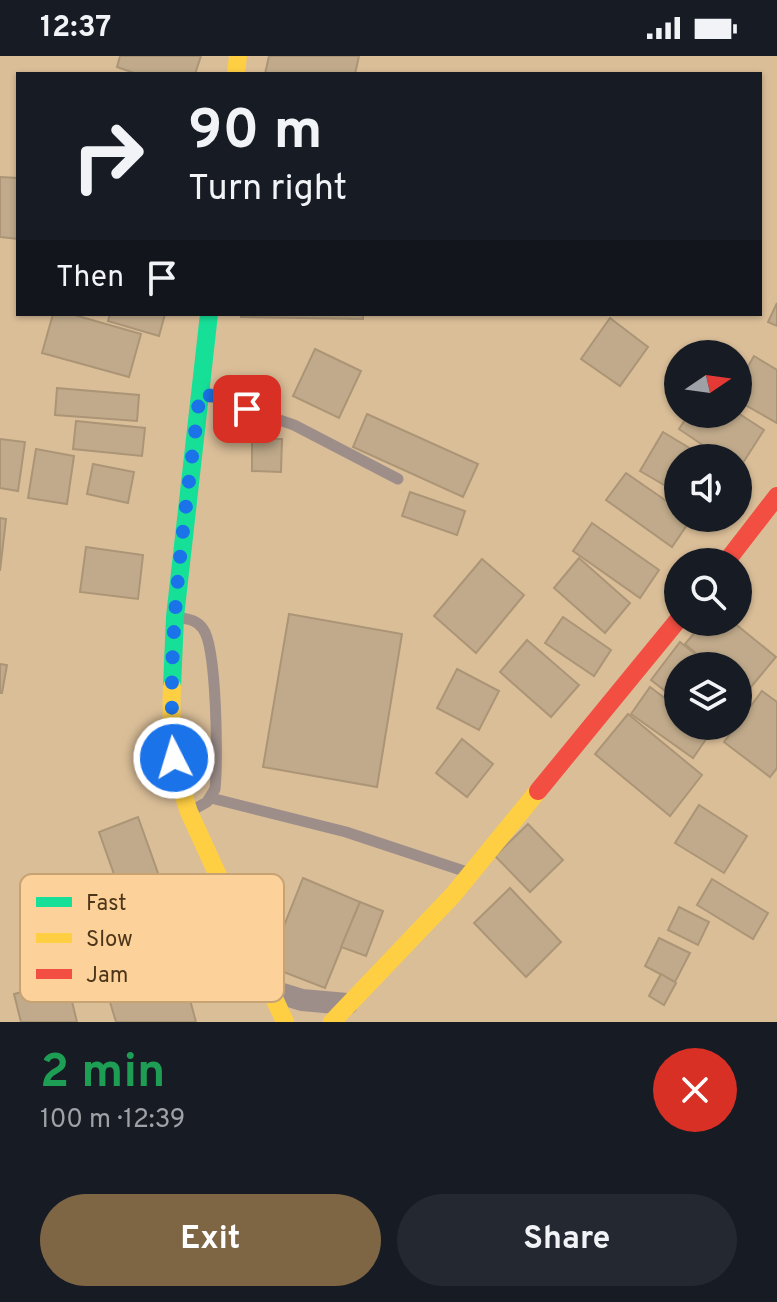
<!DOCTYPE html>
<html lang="en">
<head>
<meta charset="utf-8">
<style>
	:root { --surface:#171b24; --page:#242831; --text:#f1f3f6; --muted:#9ea1a6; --accent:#7e6645 }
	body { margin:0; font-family:Overpass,sans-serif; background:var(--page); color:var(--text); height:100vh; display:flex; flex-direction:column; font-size:30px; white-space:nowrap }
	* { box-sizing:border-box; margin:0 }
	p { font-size:26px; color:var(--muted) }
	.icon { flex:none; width:44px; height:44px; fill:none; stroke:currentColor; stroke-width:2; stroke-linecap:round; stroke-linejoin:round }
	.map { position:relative; height:966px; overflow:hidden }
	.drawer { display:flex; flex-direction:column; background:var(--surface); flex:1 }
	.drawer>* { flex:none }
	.guide { position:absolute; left:16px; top:16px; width:746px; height:244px; border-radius:0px; box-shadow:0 2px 6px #0004; background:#171b24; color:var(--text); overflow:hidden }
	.needle { width:52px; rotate:77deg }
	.controls { position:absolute; left:664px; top:284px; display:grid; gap:16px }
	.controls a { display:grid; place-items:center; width:88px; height:88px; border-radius:50%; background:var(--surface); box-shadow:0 2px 6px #0004; font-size:40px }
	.pin { position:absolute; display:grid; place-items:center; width:68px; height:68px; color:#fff; margin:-34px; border-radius:16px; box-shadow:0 4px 12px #0006 }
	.me { position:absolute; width:88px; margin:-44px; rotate:355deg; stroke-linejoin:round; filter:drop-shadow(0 0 6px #0008) }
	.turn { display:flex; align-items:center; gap:28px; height:168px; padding:0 40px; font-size:36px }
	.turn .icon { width:104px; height:104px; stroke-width:2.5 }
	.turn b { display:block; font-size:56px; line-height:68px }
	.then { display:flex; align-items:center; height:76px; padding:0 40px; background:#0003; gap:16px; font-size:30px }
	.round { display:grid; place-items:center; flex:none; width:84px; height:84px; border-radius:42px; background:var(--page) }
	.overview { display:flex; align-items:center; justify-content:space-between; height:136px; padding:0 40px }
	h1 { font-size:48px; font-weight:700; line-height:60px; color:#1e9e55 }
	.cta { display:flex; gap:16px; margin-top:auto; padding:16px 40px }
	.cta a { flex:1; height:92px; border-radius:48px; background:var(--accent); color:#fff; font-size:32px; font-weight:700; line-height:92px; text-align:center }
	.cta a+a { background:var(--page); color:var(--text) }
	.status { display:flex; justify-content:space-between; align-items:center; height:56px; padding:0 40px; background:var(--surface); direction:ltr }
	.status svg { height:22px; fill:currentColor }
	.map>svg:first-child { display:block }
	.building { fill:#c0aa8b; stroke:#ab9576; stroke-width:2 }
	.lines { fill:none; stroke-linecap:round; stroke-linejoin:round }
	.lane { stroke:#9e8e8a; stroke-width:11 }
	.street { stroke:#9e8e8a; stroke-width:22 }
	.fast { stroke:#16e098; stroke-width:18 }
	.slow { stroke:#ffcf43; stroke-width:18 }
	.jam { stroke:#f24e42; stroke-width:18 }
	.route { stroke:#1a73e8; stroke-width:14; stroke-dasharray:0 25.2 }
	.key { fill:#fcd19a; stroke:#c7a273; stroke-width:2 }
	.key-label { font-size:22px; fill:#4c3619 }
</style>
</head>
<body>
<div class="status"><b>12:37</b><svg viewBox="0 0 49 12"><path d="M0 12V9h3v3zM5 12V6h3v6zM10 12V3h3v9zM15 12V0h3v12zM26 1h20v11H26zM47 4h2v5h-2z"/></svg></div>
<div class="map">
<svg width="777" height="966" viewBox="0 0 777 966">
	<rect width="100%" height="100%" fill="#dabe98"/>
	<g class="building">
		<polygon points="120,0 201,0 195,18 137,18 117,11"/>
		<polygon points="269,0 359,0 355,18 265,18"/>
		<polygon points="0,121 18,122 18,183 0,181"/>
		<polygon points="777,247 777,270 768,266"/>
		<polygon points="53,258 71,258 141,278 129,321 42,297"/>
		<polygon points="110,258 165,258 159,280 108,265"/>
		<polygon points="241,258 363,258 363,263 241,261"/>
		<polygon points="610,262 648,291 620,330 581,303"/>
		<polygon points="315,293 361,315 339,362 293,340"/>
		<polygon points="754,300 777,314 777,367 738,345 738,328"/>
		<polygon points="57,332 139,339 137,365 55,359"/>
		<polygon points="738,357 764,374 739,413 738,402 722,402 679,373 689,358"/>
		<polygon points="367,358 478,408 463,441 353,391"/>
		<polygon points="76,365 145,372 142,400 73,393"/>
		<polygon points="663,376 706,402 678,402 678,437 640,415"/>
		<polygon points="0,383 25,386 18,435 0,432"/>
		<polygon points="252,383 282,383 281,416 252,415"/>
		<polygon points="36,393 74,400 67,448 28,442"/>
		<polygon points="93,408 134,416 128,447 87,438"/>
		<polygon points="626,417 678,453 678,462 691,463 672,491 606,444"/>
		<polygon points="410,436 465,455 457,479 402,460"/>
		<polygon points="0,462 6,463 0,515"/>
		<polygon points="592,467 659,514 640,542 573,495"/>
		<polygon points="86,491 143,499 138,543 80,536"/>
		<polygon points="579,502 630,547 605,577 554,532"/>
		<polygon points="482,503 524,539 476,597 434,560"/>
		<polygon points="289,558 402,578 377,731 263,711"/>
		<polygon points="563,561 611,594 594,620 545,587"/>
		<polygon points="704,566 733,566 776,601 745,638 738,632 738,610 711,610 685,588"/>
		<polygon points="527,584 579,629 551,661 500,616"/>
		<polygon points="680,586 710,610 678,610 678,645 651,624"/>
		<polygon points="0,608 7,609 2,637 0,637"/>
		<polygon points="457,613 499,635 479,674 437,652"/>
		<polygon points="650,631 678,652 678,670 703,670 711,676 693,702 631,658"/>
		<polygon points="762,635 777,646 777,712 770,721 724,686"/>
		<polygon points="628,658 702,719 670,760 595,698"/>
		<polygon points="462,683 493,708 467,741 436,717"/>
		<polygon points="699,749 747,780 724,817 675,787"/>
		<polygon points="138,761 159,820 120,835 99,776"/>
		<polygon points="528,768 563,804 530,836 495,800"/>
		<polygon points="303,822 360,846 325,932 268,910"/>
		<polygon points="712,823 768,857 753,883 697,849"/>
		<polygon points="510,832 561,886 526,921 474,867"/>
		<polygon points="360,846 383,855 366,900 341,891"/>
		<polygon points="679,851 709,866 698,889 668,874"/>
		<polygon points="659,882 690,897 675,926 645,910"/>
		<polygon points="182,914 196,966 116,966 107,936"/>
		<polygon points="661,918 676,927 664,949 649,940"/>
		<polygon points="67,925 77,966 21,966 14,938"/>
	</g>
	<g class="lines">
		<g class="lane">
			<polyline points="201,337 294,369 398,423"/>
			<path d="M176 561C186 563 197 563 203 573 217 591 218 707 215 733L207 746 191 755"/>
			<polyline points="211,742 346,776 470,817"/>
		</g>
		<polyline class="street" points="273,935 302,944 347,948"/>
		<polyline class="fast" points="172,631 175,561 209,258"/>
		<g class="slow">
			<polyline points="236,18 238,0"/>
			<path d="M172 631C170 675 174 714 189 756L285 966"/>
			<polyline points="332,966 453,839 538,735"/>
		</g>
		<g class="jam">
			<polyline points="726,506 777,440"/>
			<polyline points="538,735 678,564"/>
		</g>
	</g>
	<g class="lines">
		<path class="route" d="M174 702C165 580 186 457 200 336L247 353"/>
	</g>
	<rect x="20" y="818" width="264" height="128" rx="12" class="key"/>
	<rect x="36" y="841" width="36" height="10" fill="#16e098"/>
	<rect x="36" y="877" width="36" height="10" fill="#ffcf43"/>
	<rect x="36" y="913" width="36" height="10" fill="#f24e42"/>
	<g class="key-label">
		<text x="86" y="854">Fast</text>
		<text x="86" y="890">Slow</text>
		<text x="86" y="926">Jam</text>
	</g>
</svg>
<div class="controls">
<a><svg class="needle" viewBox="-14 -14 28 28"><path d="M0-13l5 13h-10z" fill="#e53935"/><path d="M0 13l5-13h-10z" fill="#9ea1a6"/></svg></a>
<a><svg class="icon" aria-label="sound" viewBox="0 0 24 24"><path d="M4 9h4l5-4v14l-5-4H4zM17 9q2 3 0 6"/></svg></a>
<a><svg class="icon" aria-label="search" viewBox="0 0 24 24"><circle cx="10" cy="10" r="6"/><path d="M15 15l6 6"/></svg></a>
<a><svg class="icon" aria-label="layers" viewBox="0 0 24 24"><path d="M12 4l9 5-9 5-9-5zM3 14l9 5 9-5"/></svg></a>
</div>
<div class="pin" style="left:247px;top:353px;background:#d93025"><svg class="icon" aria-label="arrive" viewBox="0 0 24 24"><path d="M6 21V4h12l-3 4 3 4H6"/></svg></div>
<svg class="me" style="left:174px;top:702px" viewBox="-20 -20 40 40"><circle r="17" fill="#1a73e8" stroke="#fff" stroke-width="3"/><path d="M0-11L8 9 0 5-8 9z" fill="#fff"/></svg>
<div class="guide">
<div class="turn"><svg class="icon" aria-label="right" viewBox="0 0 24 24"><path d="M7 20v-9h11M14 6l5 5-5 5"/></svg><div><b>90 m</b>Turn right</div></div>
<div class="then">Then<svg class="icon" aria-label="arrive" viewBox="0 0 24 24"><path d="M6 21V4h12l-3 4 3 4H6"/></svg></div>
</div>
</div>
<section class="drawer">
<div class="overview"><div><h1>2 min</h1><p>100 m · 12:39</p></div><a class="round" style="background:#d93025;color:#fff"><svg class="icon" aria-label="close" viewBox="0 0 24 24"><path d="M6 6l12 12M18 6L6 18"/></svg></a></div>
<div class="cta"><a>Exit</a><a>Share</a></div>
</section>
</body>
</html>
